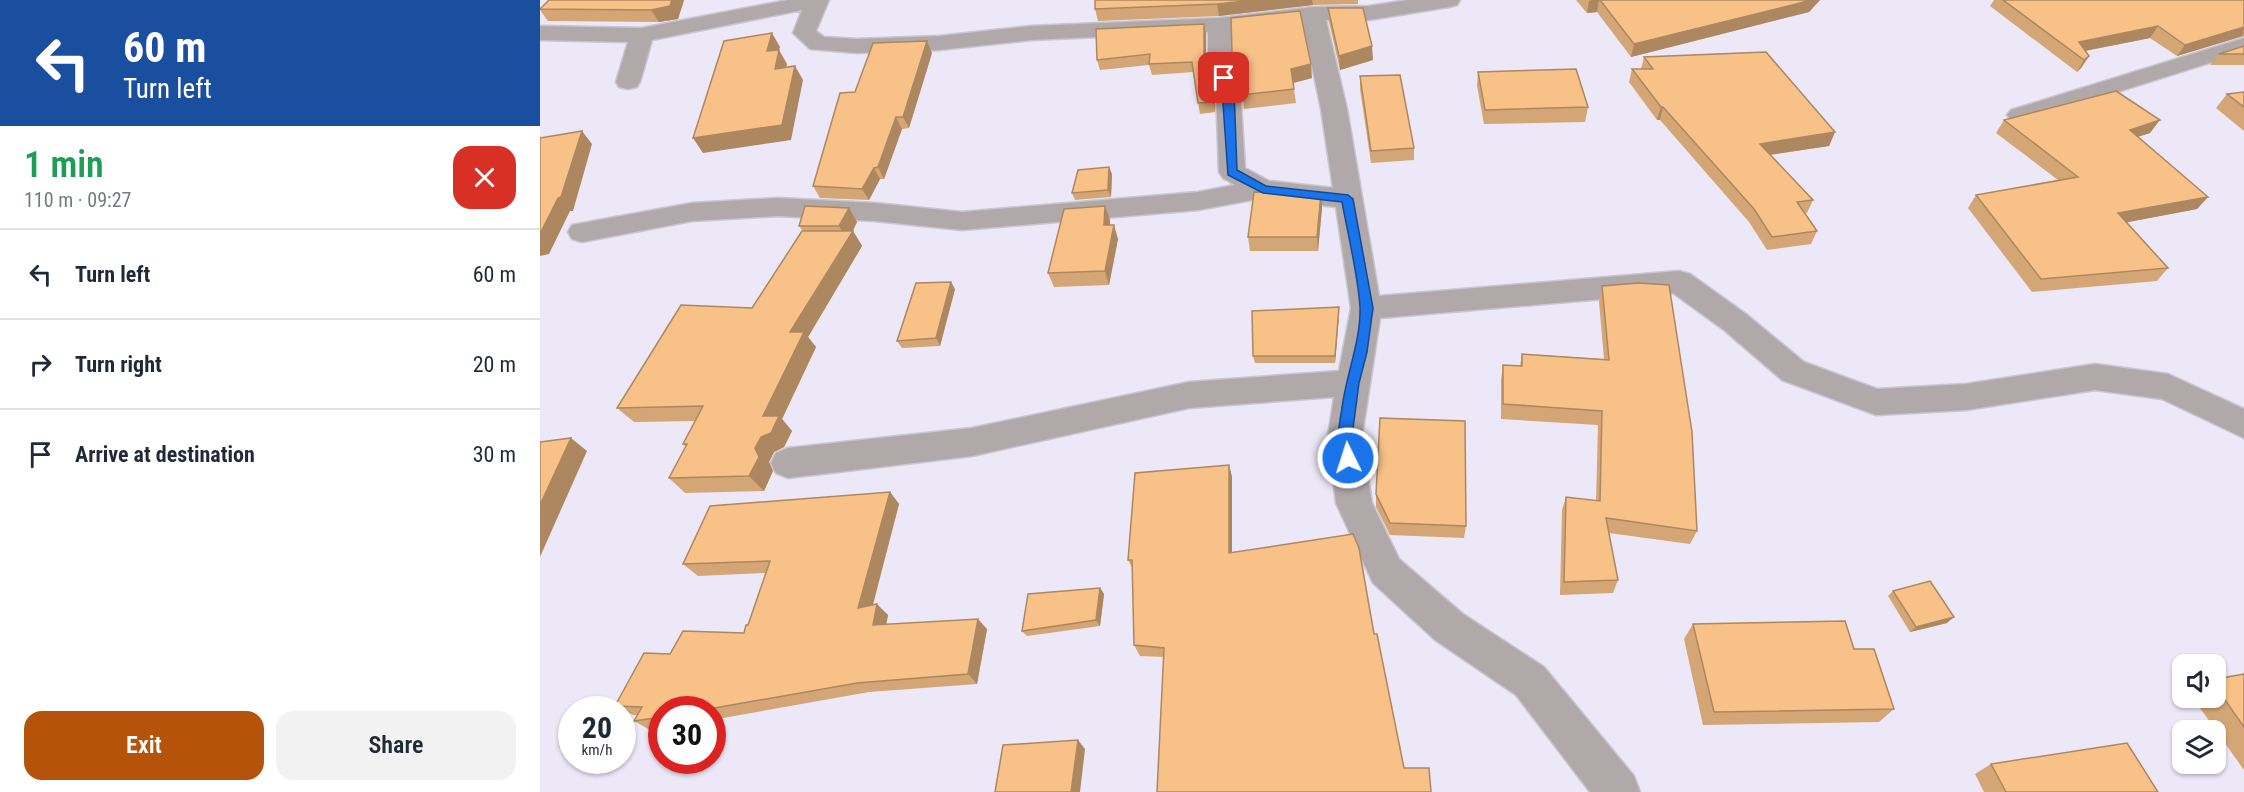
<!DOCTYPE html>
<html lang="en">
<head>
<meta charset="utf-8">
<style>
	:root { --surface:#fff; --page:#f2f2f3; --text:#1f2937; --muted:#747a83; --line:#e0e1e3; --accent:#b45309 }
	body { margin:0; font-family:"Roboto Condensed",sans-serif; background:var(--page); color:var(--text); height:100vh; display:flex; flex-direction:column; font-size:22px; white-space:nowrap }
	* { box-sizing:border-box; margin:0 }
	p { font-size:20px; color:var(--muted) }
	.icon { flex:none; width:33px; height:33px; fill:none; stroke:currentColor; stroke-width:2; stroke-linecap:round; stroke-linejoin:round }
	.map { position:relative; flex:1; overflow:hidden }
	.panel { display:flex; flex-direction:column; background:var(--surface); width:540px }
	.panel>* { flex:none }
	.banner { background:#1a4fa0; color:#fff; overflow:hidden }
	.tools { position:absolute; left:1632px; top:654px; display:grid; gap:12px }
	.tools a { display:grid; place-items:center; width:54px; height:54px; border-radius:12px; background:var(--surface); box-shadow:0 2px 4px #0004; font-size:30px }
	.speed { position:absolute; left:18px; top:696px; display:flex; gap:12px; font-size:30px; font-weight:700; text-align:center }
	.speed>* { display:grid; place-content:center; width:78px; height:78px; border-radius:50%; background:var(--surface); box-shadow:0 2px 4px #0004; line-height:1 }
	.speed small { font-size:15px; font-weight:400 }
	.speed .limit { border:9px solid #d22; background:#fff; color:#111 }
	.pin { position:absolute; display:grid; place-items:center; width:51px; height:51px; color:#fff; margin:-26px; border-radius:12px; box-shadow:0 3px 9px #0006 }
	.me { position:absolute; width:66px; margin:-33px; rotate:356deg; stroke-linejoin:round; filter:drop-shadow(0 0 4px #0008) }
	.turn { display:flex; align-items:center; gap:21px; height:126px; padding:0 24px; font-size:27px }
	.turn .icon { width:78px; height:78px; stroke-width:2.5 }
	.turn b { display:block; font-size:42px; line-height:51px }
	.round { display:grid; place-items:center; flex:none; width:63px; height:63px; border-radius:18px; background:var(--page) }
	.head { display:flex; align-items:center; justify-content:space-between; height:102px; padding:0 24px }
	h1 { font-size:36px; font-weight:600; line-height:45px; color:#1e9e55 }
	.button { display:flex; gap:12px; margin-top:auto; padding:12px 24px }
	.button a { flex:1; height:69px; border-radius:18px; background:var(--accent); color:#fff; font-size:24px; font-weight:600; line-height:69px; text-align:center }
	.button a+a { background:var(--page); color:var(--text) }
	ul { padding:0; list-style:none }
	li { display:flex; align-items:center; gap:18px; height:90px; padding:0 24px; border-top:2px solid var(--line) }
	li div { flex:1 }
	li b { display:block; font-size:22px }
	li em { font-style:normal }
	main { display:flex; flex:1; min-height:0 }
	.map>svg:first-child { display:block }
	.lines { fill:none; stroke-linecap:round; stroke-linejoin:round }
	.street-casing { stroke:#c9c5d2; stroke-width:3 }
	.street { fill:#b1a9a9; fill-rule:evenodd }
	.wall { fill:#d4a675 }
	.shaded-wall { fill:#ad875f }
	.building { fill:#f7c188; stroke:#ad875f; stroke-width:1.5 }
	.route { fill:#1a73e8; stroke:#114b97; stroke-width:1.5 }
</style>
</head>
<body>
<main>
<section class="panel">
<div class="banner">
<div class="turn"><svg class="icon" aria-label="left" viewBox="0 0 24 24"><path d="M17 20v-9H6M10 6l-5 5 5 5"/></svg><div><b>60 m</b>Turn left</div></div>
</div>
<div class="head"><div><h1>1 min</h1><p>110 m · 09:27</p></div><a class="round" style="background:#d93025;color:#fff"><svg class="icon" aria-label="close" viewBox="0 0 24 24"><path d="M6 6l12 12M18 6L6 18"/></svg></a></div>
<ul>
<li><svg class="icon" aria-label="left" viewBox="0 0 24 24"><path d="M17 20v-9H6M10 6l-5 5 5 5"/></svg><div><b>Turn left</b></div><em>60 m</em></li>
<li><svg class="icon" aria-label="right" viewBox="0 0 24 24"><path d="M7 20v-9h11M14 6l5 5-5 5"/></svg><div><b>Turn right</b></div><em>20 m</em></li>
<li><svg class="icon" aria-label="arrive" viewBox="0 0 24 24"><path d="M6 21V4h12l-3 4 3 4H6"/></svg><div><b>Arrive at destination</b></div><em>30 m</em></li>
</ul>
<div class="button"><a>Exit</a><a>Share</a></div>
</section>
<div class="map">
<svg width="1704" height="792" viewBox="0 0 1704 792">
	<rect width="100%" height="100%" fill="#ece8f7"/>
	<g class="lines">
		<defs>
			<g id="street">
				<path d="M248 0H289L276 31 284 37 317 39 399 36 491 26 679 18 773 7 829 6 868 0H920L917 5 909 7 829 20H786L807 109 839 296 1139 271 1150 274 1206 314 1264 362 1337 389 1426 384 1555 364 1628 374 1704 409V438L1622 399 1555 390 1426 410 1336 415 1242 380 1184 330 1133 293 840 318 822 436 832 503 859 559 923 614 1004 667 1094 776 1100 792H1050L976 695 895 640 833 583 796 503 788 436 794 397 649 408 432 456 248 478 236 473 231 463 236 453 248 448 432 428 649 382 799 371 811 308 796 207 723 198 658 210 422 230 335 221 238 216 152 221 42 242 32 239 28 232 32 225 152 203 238 198 335 203 422 212 658 192 695 185 683 178 679 172 676 89 668 66V32L491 40 399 50 317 53 270 49 253 33 262 10 112 40 100 82 97 87 88 89 79 87 76 82 88 42 0 40V26L102 28ZM763 22 781 109 793 188 729 181 705 168 700 89 692 66 691 30Z"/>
				<polygon points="1704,38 1704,52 1489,120 1480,123 1471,120 1467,115 1471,110"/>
			</g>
		</defs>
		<use href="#street" class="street-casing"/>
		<use href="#street" class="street"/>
	</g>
	<g class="wall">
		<polygon points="144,0 138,19 119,22 8,21 0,10 0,8"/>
		<polygon points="555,0 818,0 818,4 773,5 679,16 558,21 555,9"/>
		<polygon points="1036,0 1280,0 1269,12 1091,57 1057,12 1047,13"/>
		<polygon points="1454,0 1704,0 1704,36 1637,56 1610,38 1545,51 1549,56 1541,68 1537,72 1450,6"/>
		<polygon points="788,8 833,60 800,70 789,22"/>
		<polygon points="666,34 666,61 674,89 675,112 660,114 653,72 612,75 609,65 560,70 557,60"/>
		<polygon points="1704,46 1704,65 1670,65 1679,54"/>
		<polygon points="692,52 772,78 753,83 756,103 704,109 701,84 694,66"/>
		<polygon points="392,53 369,128 362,129 344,179 340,179 329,200 280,198 273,186 315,92"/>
		<polygon points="1104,57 1295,132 1289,146 1230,155 1273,200 1267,213 1265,213 1277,231 1271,244 1227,250 1209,222 1120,120 1117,120 1089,82 1092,69 1101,69"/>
		<polygon points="938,72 1048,107 1045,122 944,124 937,86"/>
		<polygon points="820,76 874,148 874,160 831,163 820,89"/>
		<polygon points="1704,92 1704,131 1676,108 1687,94"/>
		<polygon points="1464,120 1610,133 1598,137 1668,197 1657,209 1587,222 1628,268 1617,281 1492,292 1428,208 1436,195 1518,180 1456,133"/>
		<polygon points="572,174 571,197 535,200 532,193"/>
		<polygon points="309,208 317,222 313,231 322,246 268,337 276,347 242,419 252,431 244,447 234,452 229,462 233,471 224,491 145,493 129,478 146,447 143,444 155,421 94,422 77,408 212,308 263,231 259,226"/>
		<polygon points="782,208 778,251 710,251 708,237"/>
		<polygon points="570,220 570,225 578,239 569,285 514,287 508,273"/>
		<polygon points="1062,286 1157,531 1150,544 1069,533 1078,580 1073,593 1020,595 1022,510 1026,497 1056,501 1058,425 961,419 961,380 963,365 980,366 982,354 1064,359 1059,302"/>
		<polygon points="415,289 400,346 362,348 357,341"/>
		<polygon points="799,314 795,363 715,363 713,356"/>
		<polygon points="689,465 692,477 692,553 834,634 864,768 891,792 624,657 600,656 594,645 593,569 588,560"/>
		<polygon points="350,492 359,504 333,605 348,615 346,625 447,629 437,684 329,692 172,720 172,710 122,710 122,729 112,731 94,721 98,715 93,715 75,706 130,654 204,633 208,625 226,573 158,576 143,564"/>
		<polygon points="836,494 926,526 924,538 850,535 836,507"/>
		<polygon points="560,588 564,594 560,626 487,636 482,631"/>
		<polygon points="1353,591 1407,623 1370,632 1348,596"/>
		<polygon points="1153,624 1314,649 1354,709 1339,722 1163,725 1144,639"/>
		<polygon points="1704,674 1704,770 1653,698 1676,698 1676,679"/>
		<polygon points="1451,764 1618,792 1444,792 1435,774"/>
	</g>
	<g class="shaded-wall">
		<polygon points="132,0 144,0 138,19 119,22 111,10"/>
		<polygon points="714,0 772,0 773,5 679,16 677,4"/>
		<polygon points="1052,0 1059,0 1057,12 1047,13 1049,1"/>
		<polygon points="1272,0 1280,0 1269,12 1091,57 1094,44"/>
		<polygon points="664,24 666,34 666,66 664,55"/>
		<polygon points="1618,26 1610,38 1534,53 1539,42"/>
		<polygon points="1704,27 1703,36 1637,56 1645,45"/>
		<polygon points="232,33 240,47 239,50 247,64 243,83 235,69 227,51"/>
		<polygon points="387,41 392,53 369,128 363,117"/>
		<polygon points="832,46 833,60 800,70 799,56"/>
		<polygon points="1549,56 1541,68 1537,72 1544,60"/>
		<polygon points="771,64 772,78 753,83 751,69"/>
		<polygon points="255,66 263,80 251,140 163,153 153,138"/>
		<polygon points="672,79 674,89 675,112 673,102"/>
		<polygon points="1121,107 1123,107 1120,120 1117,120"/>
		<polygon points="356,117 362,129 344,179 338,167"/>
		<polygon points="1620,120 1610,133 1580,142 1590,130"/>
		<polygon points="42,131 52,144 33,211 30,211 9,254 0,256 0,234"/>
		<polygon points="1295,132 1289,146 1215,157 1220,144"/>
		<polygon points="569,167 572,174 571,197 568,190"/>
		<polygon points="334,168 340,179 329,200 322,189"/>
		<polygon points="781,193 782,208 778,251 777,237"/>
		<polygon points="1668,197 1657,209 1568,226 1578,213"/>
		<polygon points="565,206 570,220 569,239 564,225"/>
		<polygon points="309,208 317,222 311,234 313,231 322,246 268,337 276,347 242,419 252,431 244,447 234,452 229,462 233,471 224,491 209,476 223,416 250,332 307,240 299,226"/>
		<polygon points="574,225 578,239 569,285 565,271"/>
		<polygon points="411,282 415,289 400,346 396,338"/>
		<polygon points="799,307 799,314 795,363 795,356"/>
		<polygon points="31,438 47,451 0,557 0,505"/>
		<polygon points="689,465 692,477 692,565 689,553"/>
		<polygon points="350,492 359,504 329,619 318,608"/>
		<polygon points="560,588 564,594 560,626 556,620"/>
		<polygon points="337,604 348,615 344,636 333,625"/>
		<polygon points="1414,617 1407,623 1370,632 1376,627"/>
		<polygon points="438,619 447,629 437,684 428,674"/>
		<polygon points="538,740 545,749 540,792 531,792"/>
	</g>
	<g class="building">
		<polygon points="9,0 132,0 130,6 111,10 0,9"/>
		<polygon points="555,0 714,0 677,4 555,9"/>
		<polygon points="1060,0 1272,0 1094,44"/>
		<polygon points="1463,0 1704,0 1704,27 1645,45 1618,26 1539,42 1549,56 1544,60"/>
		<polygon points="788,8 823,8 832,46 799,56"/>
		<polygon points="760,11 771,64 751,69 754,89 701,95 700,74 692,52 691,18"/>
		<polygon points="664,24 664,55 672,79 673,102 658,103 652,62 609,64 610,54 557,60 556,29"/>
		<polygon points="232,33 227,51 239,50 235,69 255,66 242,125 153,138 184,41"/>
		<polygon points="387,41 363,117 356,117 338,167 334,168 322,189 273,186 300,93 315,92 333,43"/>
		<polygon points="1704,46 1704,54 1679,54"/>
		<polygon points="1226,52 1295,132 1220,144 1273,200 1257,202 1277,231 1232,237 1214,209 1123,107 1121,107 1092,69 1113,69 1104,57"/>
		<polygon points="1036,69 1048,107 945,110 938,72"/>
		<polygon points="860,75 874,148 831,151 820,76"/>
		<polygon points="1576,91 1620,120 1590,130 1668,197 1578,213 1628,268 1501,279 1436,195 1538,177 1464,120"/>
		<polygon points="1704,92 1704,107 1687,94"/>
		<polygon points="42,131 21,197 18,198 0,234 0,138"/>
		<polygon points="569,167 568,190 532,193 538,170"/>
		<polygon points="714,192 781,193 777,237 708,237"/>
		<polygon points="265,206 309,208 299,226 259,226"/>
		<polygon points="565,206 564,225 574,225 565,271 508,273 524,209"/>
		<polygon points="262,231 313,231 250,332 264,332 223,416 239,416 231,433 221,437 215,448 219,457 209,476 129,478 147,444 143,444 163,406 77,408 141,305 212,308"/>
		<polygon points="411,282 396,338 357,341 376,283"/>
		<polygon points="1098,283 1129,285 1152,432 1157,531 1066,518 1078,580 1024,582 1026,497 1060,501 1062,411 963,404 963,365 982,366 982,354 1069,360 1062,286"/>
		<polygon points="799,307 795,356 713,356 712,311"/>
		<polygon points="840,418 925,421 926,526 850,523 836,494"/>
		<polygon points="31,438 0,505 0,442"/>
		<polygon points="689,465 689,553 813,534 819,548 834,634 837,634 864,768 889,768 891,792 617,792 624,648 594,645 592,560 588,560 595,473"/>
		<polygon points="350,492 318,608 337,604 333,625 438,619 428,674 317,683 163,710 122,710 122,717 94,721 102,707 75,706 104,653 130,654 143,631 204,633 206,625 208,625 230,561 143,564 170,506"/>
		<polygon points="1390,581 1414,617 1376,627 1353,591"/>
		<polygon points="560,588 556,620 482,631 488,594"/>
		<polygon points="1305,621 1314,649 1334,649 1354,709 1174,712 1153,624"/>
		<polygon points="1704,674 1704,727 1676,687 1676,679"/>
		<polygon points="538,740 531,792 455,792 463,745"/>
		<polygon points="1587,743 1618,792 1466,792 1451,764"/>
	</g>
	<path class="route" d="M681 75H688L694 89 697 170 726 186 808 195 813 199 833 308 827 352 819 383 812 436 815 458 813 463H803C795 446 799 425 802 408 806 375 821 341 820 307 818 275 808 235 802 202L723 193 688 175Z"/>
</svg>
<div class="tools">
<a><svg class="icon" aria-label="sound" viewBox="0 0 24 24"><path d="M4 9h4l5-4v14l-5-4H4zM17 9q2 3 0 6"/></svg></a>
<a><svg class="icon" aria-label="layers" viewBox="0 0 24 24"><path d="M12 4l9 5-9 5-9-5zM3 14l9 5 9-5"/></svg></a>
</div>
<div class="speed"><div>20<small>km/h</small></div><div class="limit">30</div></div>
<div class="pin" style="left:684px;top:78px;background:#d93025"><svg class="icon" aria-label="arrive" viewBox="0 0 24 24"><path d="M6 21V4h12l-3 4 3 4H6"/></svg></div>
<svg class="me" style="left:808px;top:458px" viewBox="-20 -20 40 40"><circle r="17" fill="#1a73e8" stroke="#fff" stroke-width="3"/><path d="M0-11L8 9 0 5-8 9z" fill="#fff"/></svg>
</div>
</main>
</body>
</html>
